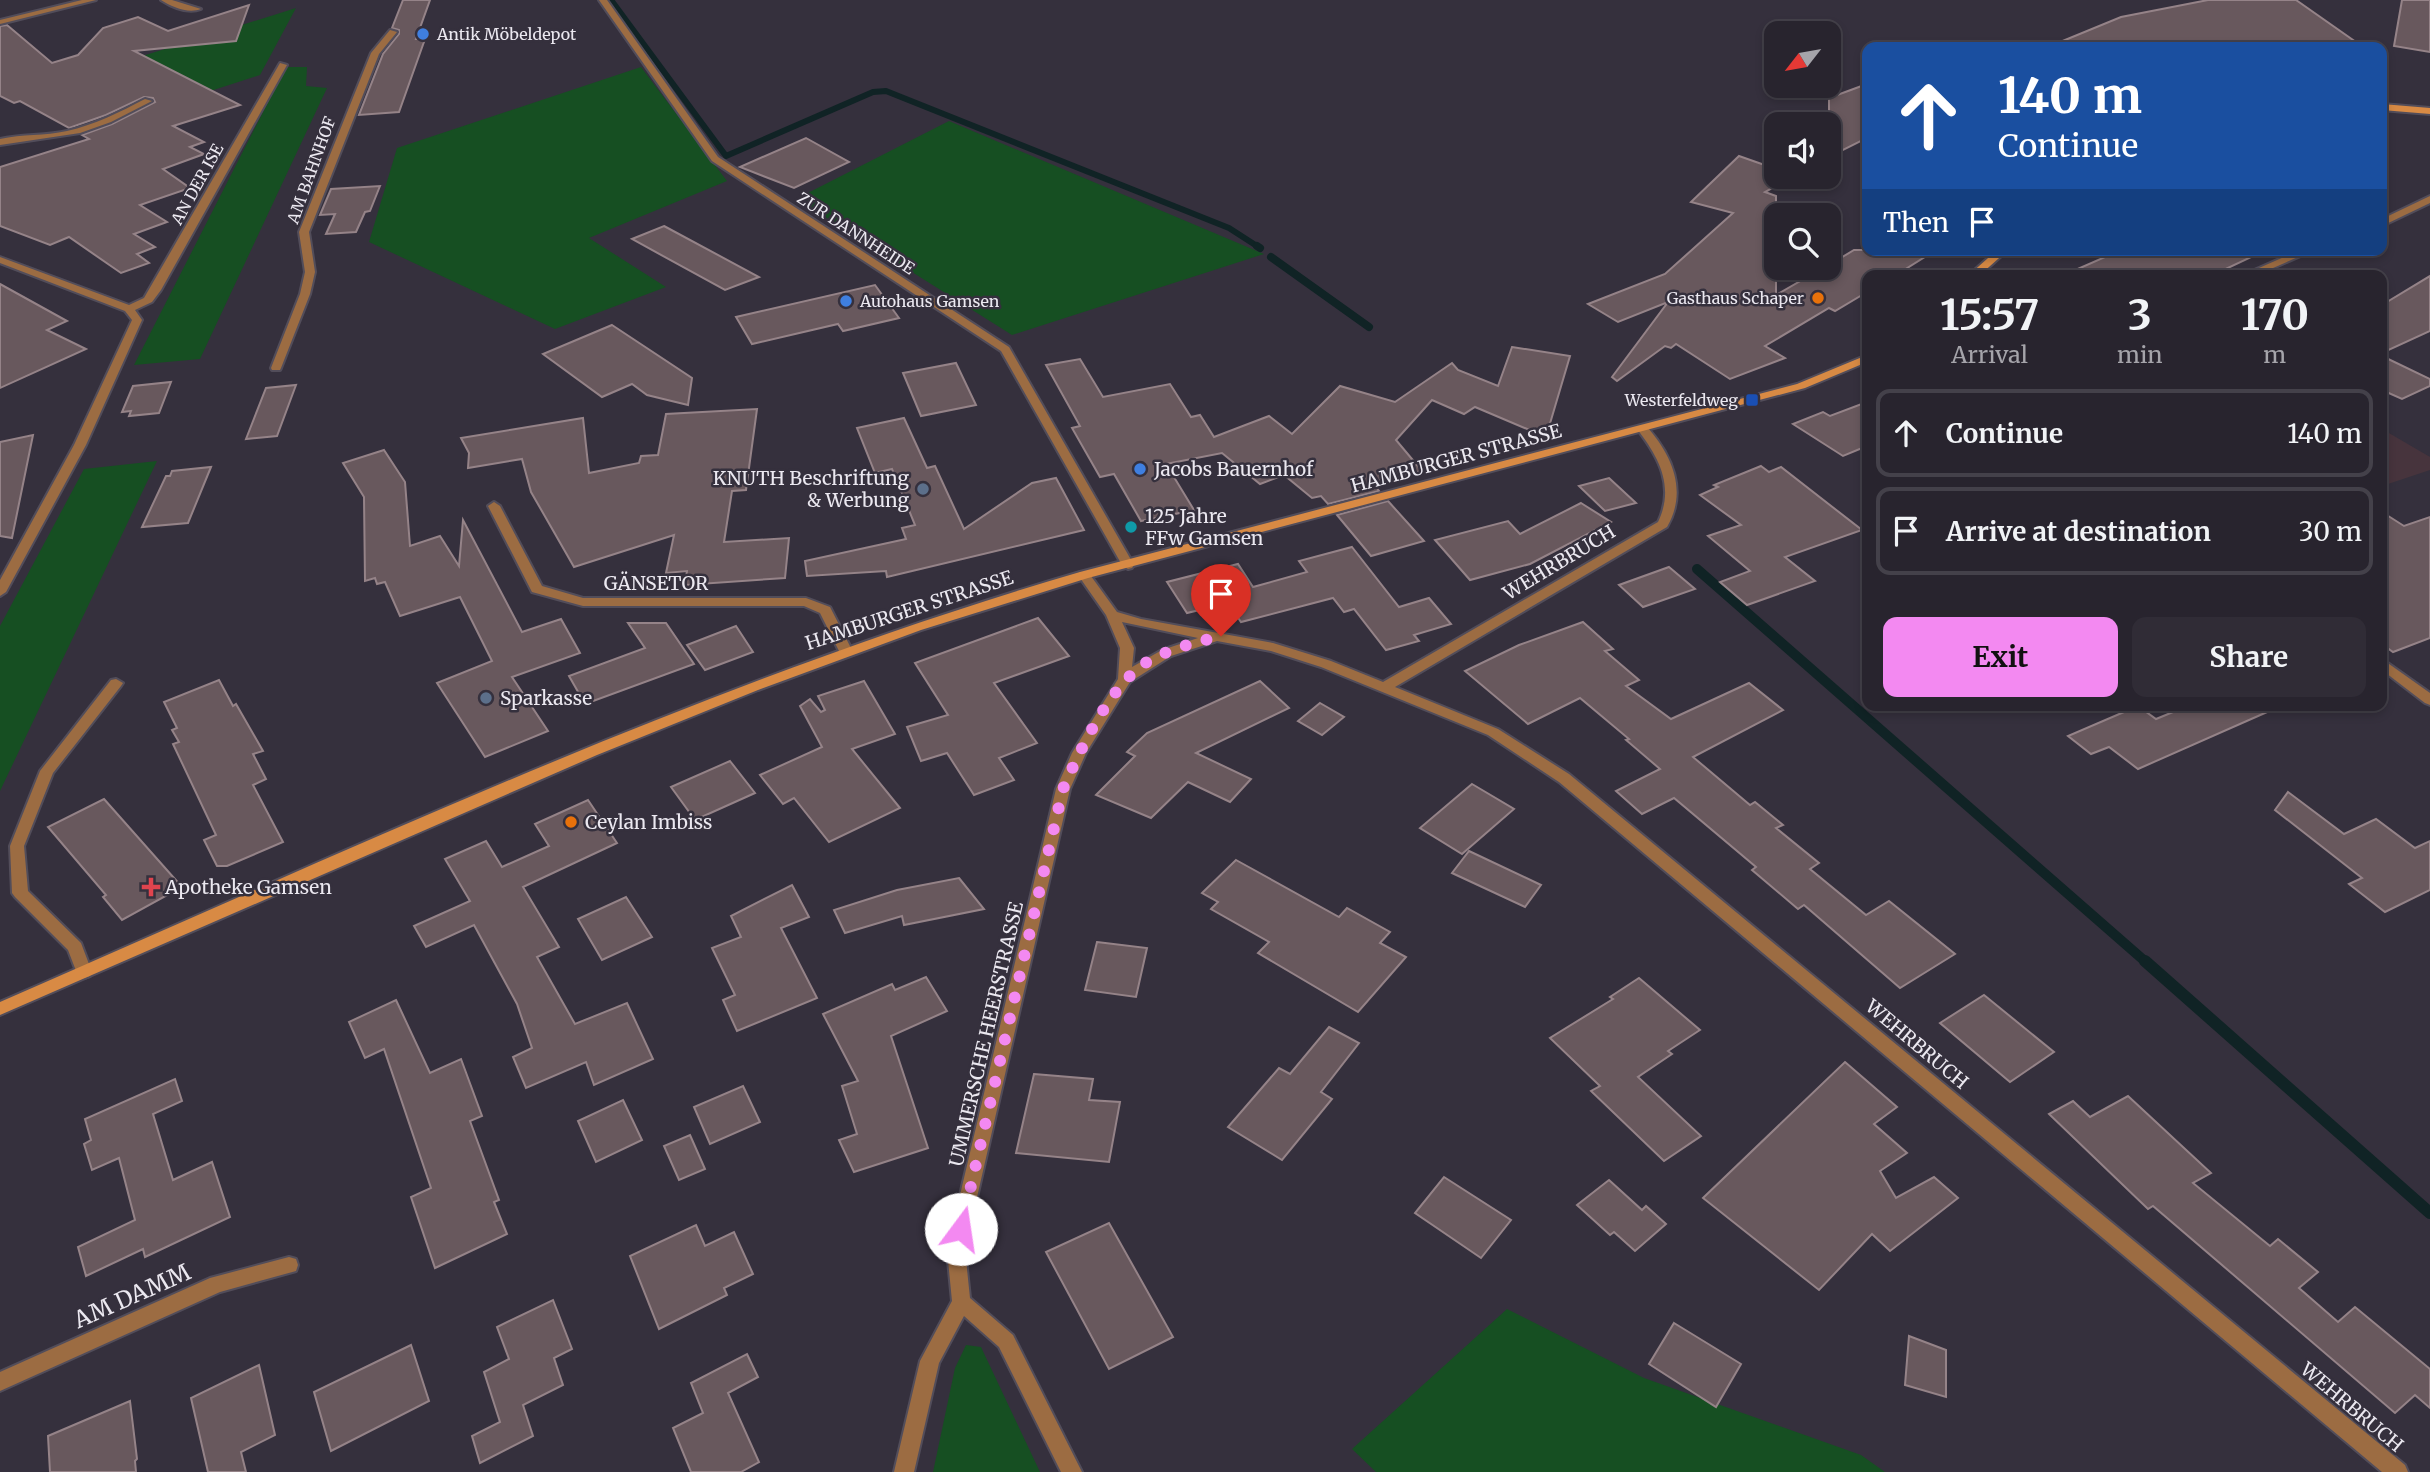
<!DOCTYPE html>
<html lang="en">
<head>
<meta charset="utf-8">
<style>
	:root { --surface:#28242e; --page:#302c36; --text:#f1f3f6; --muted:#a5a4aa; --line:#44414a; --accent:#f389f1 }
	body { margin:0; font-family:Merriweather,serif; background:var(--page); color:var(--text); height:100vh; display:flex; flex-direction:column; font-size:26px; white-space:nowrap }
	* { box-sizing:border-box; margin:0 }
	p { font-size:23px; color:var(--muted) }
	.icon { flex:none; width:38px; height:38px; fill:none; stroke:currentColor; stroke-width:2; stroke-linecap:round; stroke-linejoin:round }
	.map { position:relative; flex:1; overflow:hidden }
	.drawer { position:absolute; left:1862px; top:270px; width:525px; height:441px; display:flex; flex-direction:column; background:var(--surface); border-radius:14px; box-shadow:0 4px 10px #0003,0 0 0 2px var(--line) }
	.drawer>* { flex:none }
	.guide { position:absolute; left:1862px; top:42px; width:525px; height:214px; border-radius:14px; box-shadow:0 4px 10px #0003,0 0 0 2px var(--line); background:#1a4fa0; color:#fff; overflow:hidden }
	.needle { width:46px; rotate:239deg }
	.controls { position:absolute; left:1764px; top:21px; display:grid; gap:14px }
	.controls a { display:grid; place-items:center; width:77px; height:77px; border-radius:14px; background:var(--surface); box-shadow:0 4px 10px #0003,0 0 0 2px var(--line); font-size:35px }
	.pin { position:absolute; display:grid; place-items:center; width:60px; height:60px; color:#fff; margin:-72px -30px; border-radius:50% 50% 50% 0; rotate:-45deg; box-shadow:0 0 7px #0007 }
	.pin .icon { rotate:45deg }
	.me { position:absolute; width:77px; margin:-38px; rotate:14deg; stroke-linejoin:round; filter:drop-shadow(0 0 5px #0008) }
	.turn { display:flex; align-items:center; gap:24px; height:147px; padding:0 21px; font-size:32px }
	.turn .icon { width:91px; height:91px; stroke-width:2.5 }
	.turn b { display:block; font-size:49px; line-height:60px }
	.then { display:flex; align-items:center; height:66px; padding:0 21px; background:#0003; gap:14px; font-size:26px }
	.eta { display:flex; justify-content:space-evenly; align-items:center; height:119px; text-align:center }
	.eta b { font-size:42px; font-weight:700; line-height:49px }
	.action { display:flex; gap:14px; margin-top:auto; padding:14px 21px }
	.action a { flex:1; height:80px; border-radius:14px; background:var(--accent); color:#111; font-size:28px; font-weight:700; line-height:80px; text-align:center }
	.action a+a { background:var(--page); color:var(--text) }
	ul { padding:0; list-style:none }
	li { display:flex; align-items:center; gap:21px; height:88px; margin:0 14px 10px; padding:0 7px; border:4px solid var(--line); border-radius:14px }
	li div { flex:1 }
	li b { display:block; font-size:26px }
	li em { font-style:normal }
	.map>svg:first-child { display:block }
	.education { fill:#47343d }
	.green { fill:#164f22 }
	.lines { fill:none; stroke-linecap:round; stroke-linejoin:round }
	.stream-far3 { stroke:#102325; stroke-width:6 }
	.stream-far2 { stroke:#102325; stroke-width:8 }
	.stream-far1 { stroke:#102325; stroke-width:10 }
	.stream { stroke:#102325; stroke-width:12 }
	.building { fill:#68585d; stroke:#958388; stroke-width:2 }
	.street-casing { stroke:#524d5a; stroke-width:4 }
	.secondary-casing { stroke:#524d5a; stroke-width:4 }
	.street { fill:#9c6c42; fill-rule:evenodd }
	.secondary { fill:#d88a44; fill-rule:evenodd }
	.route { stroke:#f389f1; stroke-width:12; stroke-dasharray:0 21.6 }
	.shop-dot { fill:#3f7fe0; stroke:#35303d; stroke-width:2.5 }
	.food-dot { fill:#e8710a; stroke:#35303d; stroke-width:2.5 }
	.transit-dot { fill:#1a4fb4; stroke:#35303d; stroke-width:2.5 }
	.service-dot { fill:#5c6f8a; stroke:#35303d; stroke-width:2.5 }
	.culture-dot { fill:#0f9aa8; stroke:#35303d; stroke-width:2.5 }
	.health-dot { fill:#e0444e; stroke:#35303d; stroke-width:2.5 }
	.labels { text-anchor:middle; stroke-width:5; stroke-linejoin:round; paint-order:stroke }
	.far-poi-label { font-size:16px; fill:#ebe8f0; stroke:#35303d; text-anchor:start }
	.far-street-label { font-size:16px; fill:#ebe8f0; stroke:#35303d }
	.street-label { font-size:19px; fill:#ebe8f0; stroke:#35303d }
	.poi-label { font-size:19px; fill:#ebe8f0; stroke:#35303d; text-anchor:start }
	.near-street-label { font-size:23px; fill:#ebe8f0; stroke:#35303d }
</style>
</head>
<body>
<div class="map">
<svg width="2430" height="1472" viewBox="0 0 2430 1472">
	<rect width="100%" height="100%" fill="#35303d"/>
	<polygon class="education" points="2382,429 2430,457 2430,470 2382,486"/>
	<g class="green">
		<polygon points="296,8 260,75 192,97 120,63"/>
		<polygon points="286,67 307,67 306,86 327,88 200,359 134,365"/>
		<polygon points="641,67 727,181 589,238 666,287 555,329 369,242 397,148"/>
		<polygon points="949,121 1264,254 1012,335 796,199"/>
		<polygon points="157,461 0,791 0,626 84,469"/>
		<polygon points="1507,1309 1644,1378 1861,1455 1885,1472 1376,1472 1352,1449"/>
		<polygon points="966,1345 981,1347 1040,1472 933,1472 955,1368"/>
	</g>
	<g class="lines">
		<polyline class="stream-far3" points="611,0 726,156 873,92 886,91 1229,228 1260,248"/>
		<g class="stream-far2">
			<polyline points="1257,246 1260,248"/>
			<polyline points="1271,257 1369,327"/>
		</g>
		<polyline class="stream-far1" points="1697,569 2147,963"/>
		<polyline class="stream" points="2145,961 2430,1213"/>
	</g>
	<g class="building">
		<polygon points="403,0 430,0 416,39 425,39 399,112 359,115 383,54 399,34 399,30 392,28"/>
		<polygon points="2208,0 2296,0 2363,47 2048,47 2121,17"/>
		<polygon points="2402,0 2430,0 2430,52 2394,46"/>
		<polygon points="249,5 236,41 134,51 240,105 173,126 204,142 190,147 204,154 163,169 190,188 140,205 167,222 134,234 155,247 137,254 149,263 121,273 69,237 50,245 0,226 0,167 89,139 82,135 112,124 155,102 153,98 144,97 106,115 69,128 20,101 14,103 0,96 0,26 7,25 52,63 78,55 103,28 138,17 168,31"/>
		<polygon points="1867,84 1867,138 1829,157 1829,98"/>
		<polygon points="806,138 849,162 794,188 740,167"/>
		<polygon points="1739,156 1776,169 1776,186 1765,192 1776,196 1776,295 1823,268 1829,268 1829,265 1854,250 1936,250 1896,275 1867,275 1867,292 1835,311 1829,308 1765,346 1785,358 1730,379 1676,344 1671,348 1665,346 1617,381 1612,377 1668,302 1618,322 1588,304 1665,274 1733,213 1691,202"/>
		<polygon points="380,186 370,211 365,212 356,232 326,234 335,214 320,215 331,189"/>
		<polygon points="664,226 759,277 725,290 632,239"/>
		<polygon points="2121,250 2266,250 2213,275 2064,275"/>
		<polygon points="2430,276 2430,331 2382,353 2382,305"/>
		<polygon points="0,284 67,321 47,330 86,349 0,388"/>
		<polygon points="875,285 899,318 843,331 838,324 752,344 736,317"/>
		<polygon points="612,325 692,378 688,405 647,395 632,384 602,397 543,354"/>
		<polygon points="1512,347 1570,356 1546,437 1475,407 1464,414 1432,400 1396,440 1422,471 1372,482 1379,491 1328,504 1321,496 1312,498 1284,475 1260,484 1222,453 1166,464 1194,510 1141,521 1114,474 1100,477 1072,428 1080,426 1046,365 1080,359 1103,397 1170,384 1191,417 1200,415 1214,437 1269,416 1292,434 1340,386 1395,402 1452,363 1458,370 1498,386"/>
		<polygon points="2382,356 2430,379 2430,386 2402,399 2382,390"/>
		<polygon points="956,363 976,405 921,416 903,373"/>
		<polygon points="171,382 159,413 129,416 131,411 122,412 133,386"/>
		<polygon points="296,385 277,436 246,439 266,388"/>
		<polygon points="1867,402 1867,446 1843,456 1793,424 1823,412 1830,416"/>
		<polygon points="757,409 746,490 732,491 724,542 789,538 785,578 685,585 687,571 666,573 674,535 574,567 531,492 522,459 468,468 469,453 461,438 583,418 589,473 639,463 641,456 658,455 666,414"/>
		<polygon points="904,418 927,468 935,466 964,529 1032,483 1056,478 1084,530 887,577 886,571 807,576 805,561 906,539 902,528 915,525 892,469 875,473 857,428"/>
		<polygon points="33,435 12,538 0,536 0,442"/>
		<polygon points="384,450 405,482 410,546 440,536 459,566 463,520 522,632 561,619 580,653 512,677 548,731 485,757 437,683 492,661 460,597 400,616 385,582 377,584 375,578 365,581 364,497 343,463"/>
		<polygon points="1761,466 1769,472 1781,467 1862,530 1785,557 1815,581 1747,605 1720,582 1750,571 1708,536 1741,525 1700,495 1718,487 1714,485"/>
		<polygon points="211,467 188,523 142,527 166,476 170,476 172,471"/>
		<polygon points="1609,478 1636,503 1605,511 1579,486"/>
		<polygon points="1388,501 1424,541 1371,556 1337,515"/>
		<polygon points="1581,503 1611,522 1530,564 1470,580 1435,540 1508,521 1520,534"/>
		<polygon points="2382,512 2404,526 2430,517 2430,638 2393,652 2382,644"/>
		<polygon points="1352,547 1399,607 1429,598 1451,624 1414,635 1419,641 1386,650 1354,609 1344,612 1333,598 1241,622 1228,603 1187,613 1167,582 1238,564 1253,587 1307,572 1299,561"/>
		<polygon points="1669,567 1695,589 1643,607 1619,585"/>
		<polygon points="1038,618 1069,656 994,683 1037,743 999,758 1014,780 974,795 947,753 921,761 907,727 948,715 915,663"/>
		<polygon points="1583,622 1613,649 1605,651 1639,680 1626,686 1671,719 1749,683 1783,710 1693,757 1750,805 1755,802 1783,825 1776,828 1819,863 1810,869 1866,915 1889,901 1955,954 1900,988 1804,905 1798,909 1752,870 1756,867 1674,798 1642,814 1616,791 1660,769 1626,740 1629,739 1580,698 1528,724 1465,671 1519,645"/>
		<polygon points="628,623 666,623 694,664 585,704 569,676 645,648"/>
		<polygon points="736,626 753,652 705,670 687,645"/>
		<polygon points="219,680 233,706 236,704 263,751 253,754 266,779 253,785 283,842 227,866 217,866 204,840 216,835 173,744 179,742 172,730 177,728 164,702"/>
		<polygon points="864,681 895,734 852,749 900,808 829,842 794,798 783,804 760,775 822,747 800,706 810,699 821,712 825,710 818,696"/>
		<polygon points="1260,681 1289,708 1196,753 1251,779 1230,802 1188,782 1151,818 1096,795 1135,756 1127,752 1147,733"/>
		<polygon points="1320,703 1344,717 1322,735 1298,721"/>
		<polygon points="2190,705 2283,705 2138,769 2109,747 2091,754 2068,736 2138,706 2156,719"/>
		<polygon points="730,761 755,793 695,820 671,787"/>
		<polygon points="1472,784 1514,809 1462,854 1420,828"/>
		<polygon points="2288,792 2344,834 2376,819 2415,848 2430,841 2430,890 2385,912 2349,884 2362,878 2275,810"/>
		<polygon points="104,799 182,887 122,920 103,897 106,895 48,827"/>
		<polygon points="588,800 617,843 523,887 559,947 537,957 575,1024 627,1003 653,1059 594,1085 586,1062 526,1088 513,1057 532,1048 517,1004 474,925 426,947 414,926 470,901 445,859 486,841 502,867 549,846 535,824"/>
		<polygon points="1469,851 1541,885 1525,907 1452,873"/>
		<polygon points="1236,860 1339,917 1347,908 1390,932 1380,943 1406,957 1358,1012 1258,953 1269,942 1211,909 1218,902 1202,893"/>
		<polygon points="959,878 984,909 904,925 902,916 845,933 834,910 897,890"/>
		<polygon points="792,885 809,917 781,928 817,998 737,1031 723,1000 735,995 712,948 741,937 731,916"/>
		<polygon points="626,897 652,937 602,960 578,919"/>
		<polygon points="1097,942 1147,948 1136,997 1085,990"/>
		<polygon points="926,977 947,1011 891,1036 928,1148 854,1172 839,1140 857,1134 842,1086 858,1081 823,1014 892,984 895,990"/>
		<polygon points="1639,978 1700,1030 1668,1051 1672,1054 1638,1077 1701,1136 1664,1161 1591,1091 1600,1086 1550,1038 1613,999 1610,997"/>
		<polygon points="1984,995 2054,1052 2010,1082 1940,1023"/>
		<polygon points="396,1000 430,1073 461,1059 482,1116 470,1121 499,1200 494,1202 507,1234 435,1268 411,1197 431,1188 384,1049 365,1058 349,1022"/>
		<polygon points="1329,1027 1359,1043 1321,1092 1332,1099 1282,1160 1228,1127 1279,1068 1290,1074"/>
		<polygon points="1845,1062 1897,1107 1874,1124 1907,1153 1880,1171 1896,1198 1934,1177 1958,1198 1890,1251 1872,1234 1819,1290 1703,1198"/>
		<polygon points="1034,1074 1093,1079 1089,1100 1120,1102 1109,1162 1016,1153"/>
		<polygon points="175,1079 182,1101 153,1114 173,1180 212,1162 230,1217 145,1257 143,1249 86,1276 78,1247 135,1220 119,1158 92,1170 84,1144 91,1140 85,1119"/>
		<polygon points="743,1086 760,1122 710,1144 694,1107"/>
		<polygon points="2128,1096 2211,1173 2193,1183 2270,1246 2278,1239 2318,1272 2299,1288 2338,1322 2355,1307 2430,1369 2430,1408 2415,1395 2395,1413 2153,1206 2148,1209 2049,1114 2073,1101 2090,1117"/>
		<polygon points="623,1100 642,1140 596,1162 578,1121"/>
		<polygon points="690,1135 705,1169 679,1180 664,1146"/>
		<polygon points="1444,1177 1511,1220 1481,1258 1415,1213"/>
		<polygon points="1609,1180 1642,1210 1646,1206 1666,1224 1635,1251 1614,1232 1610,1235 1577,1205"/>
		<polygon points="1109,1223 1173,1337 1109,1369 1046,1252"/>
		<polygon points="696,1225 705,1246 734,1232 753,1274 724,1288 727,1295 659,1329 630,1256"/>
		<polygon points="553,1300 572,1349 554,1358 563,1385 523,1405 533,1436 480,1463 472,1436 500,1422 484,1372 509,1359 497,1327"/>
		<polygon points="1674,1323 1741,1364 1716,1407 1649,1364"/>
		<polygon points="1909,1336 1946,1350 1946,1397 1905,1385"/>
		<polygon points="411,1345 429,1401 331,1451 314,1392"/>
		<polygon points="747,1354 758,1377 728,1393 759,1462 741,1472 691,1472 673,1428 703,1413 691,1383"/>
		<polygon points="259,1365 275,1435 241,1452 246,1472 208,1472 191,1398"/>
		<polygon points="130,1401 137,1459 135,1461 136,1472 50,1472 48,1436"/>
	</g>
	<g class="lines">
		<defs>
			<g id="street">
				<polygon points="82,0 96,0 0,24 0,20"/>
				<path d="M161 0H172L201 9C188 14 172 7 161 0Z"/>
				<polygon points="599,0 607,0 718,157 1009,347 1134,565 1132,568 1128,569 1122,565 1001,351 712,161"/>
				<polygon points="390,30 397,32 379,54 309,232 315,272 310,294 281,368 280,370 272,370 271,368 300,294 305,272 299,232 371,53"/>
				<polygon points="280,63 287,65 161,290 152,302 135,310 142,320 86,445 6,592 0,596 0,580 74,445 132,320 125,311 0,263 0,257 129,305 144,298"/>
				<path d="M145 99 152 101 111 122 80 133 0 145V139C22 134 45 136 67 131 94 125 120 112 145 99Z"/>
				<polygon points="2430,196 2430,203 2382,226 2382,219"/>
				<polygon points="2300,250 2314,250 2257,275 2243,275"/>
				<path d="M1643 426 1647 427C1672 455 1688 491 1667 527L1395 687 1498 729 1569 774 2405 1465 2408 1472H2382L1559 782 1488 735 1321 667 1271 651 1217 641 1171 656 1130 682 1086 753 1070 789 965 1250 970 1298 1013 1335 1082 1472H1061L999 1347 964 1316 939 1363 914 1472H894L920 1361 952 1301 947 1250 1056 789 1072 753 1118 679 1120 648 1106 615 1078 575 1080 572H1088L1117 612 1141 619 1273 643 1331 661 1383 682 1658 522C1675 487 1659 457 1637 429ZM1122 622 1198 638 1162 650 1132 667 1134 648Z"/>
				<polygon points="494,502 500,506 542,586 583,598 806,598 830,607 852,650 850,653 840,653 820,613 804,606 583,606 532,592 488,506"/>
				<polygon points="2382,659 2430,693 2430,705 2425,703 2382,670"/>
				<polygon points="116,679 123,683 121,686 53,773 24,846 28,891 81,943 92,972 90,976 84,978 78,976 68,950 15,897 12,893 10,846 40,771 111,680"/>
				<polygon points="289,1257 296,1259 298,1265 296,1271 220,1292 0,1391 0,1372 210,1278"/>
			</g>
			<g id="secondary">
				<polygon points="2382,104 2430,108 2430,114 2382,110"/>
				<polygon points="1997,250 2008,250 1980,275 1969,275"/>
				<path d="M1867 355V362L1805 388 1088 578 921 630 758 690 597 755 0 1015V1002L48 981C387 833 724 676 1080 572L1797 384Z"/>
			</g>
		</defs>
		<use href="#street" class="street-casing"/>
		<use href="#secondary" class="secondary-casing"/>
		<use href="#street" class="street"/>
		<use href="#secondary" class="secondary"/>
	</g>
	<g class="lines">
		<path class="route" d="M961 1229 1063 789C1081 748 1113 678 1154 658 1176 647 1198 642 1221 636"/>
	</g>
	<g class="shop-dot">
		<circle cx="423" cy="34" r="7"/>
		<circle cx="846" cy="301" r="7"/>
		<circle cx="1140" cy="469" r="7"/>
	</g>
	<g class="food-dot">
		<circle cx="1818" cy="298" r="7"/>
		<circle cx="571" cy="822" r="7"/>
	</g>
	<rect class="transit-dot" x="1745" y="393" width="14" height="14" rx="3.5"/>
	<g class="service-dot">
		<circle cx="923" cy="489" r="7"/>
		<circle cx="486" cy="698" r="7"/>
	</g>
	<circle class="culture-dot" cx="1131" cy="527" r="7"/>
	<path class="health-dot" d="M147.5 876.5h7v7h7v7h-7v7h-7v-7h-7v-7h7z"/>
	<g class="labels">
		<g class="far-poi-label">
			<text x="437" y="40">Antik Möbeldepot</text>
			<text x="1804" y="304" text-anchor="end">Gasthaus Schaper</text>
			<text x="860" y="307">Autohaus Gamsen</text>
			<text x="1738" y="406" text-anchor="end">Westerfeldweg</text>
		</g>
		<g class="far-street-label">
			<text transform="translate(311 170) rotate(-70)" y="6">AM BAHNHOF</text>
			<text transform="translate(197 184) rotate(-61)" y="6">AN DER ISE</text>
			<text transform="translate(856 233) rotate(33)" y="6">ZUR DANNHEIDE</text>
		</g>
		<g class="street-label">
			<text transform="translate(1456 458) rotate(-15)" y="7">HAMBURGER STRASSE</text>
			<text transform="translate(1559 562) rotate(-31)" y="7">WEHRBRUCH</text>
			<text x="656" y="590">GÄNSETOR</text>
			<text transform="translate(909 610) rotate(-18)" y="7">HAMBURGER STRASSE</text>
			<text transform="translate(986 1034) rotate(-77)" y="7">UMMERSCHE HEERSTRASSE</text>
			<text transform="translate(1917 1044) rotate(40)" y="7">WEHRBRUCH</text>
			<text transform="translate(2352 1407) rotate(40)" y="7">WEHRBRUCH</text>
		</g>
		<g class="poi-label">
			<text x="1154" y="476">Jacobs Bauernhof</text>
			<text x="909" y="485" text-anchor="end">KNUTH Beschriftung<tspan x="909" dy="22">&amp; Werbung</tspan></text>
			<text x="1145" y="523">125 Jahre<tspan x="1145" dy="22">FFw Gamsen</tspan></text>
			<text x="500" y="705">Sparkasse</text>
			<text x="585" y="829">Ceylan Imbiss</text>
			<text x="165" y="894">Apotheke Gamsen</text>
		</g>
		<g class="near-street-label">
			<text transform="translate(132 1296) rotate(-24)" y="8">AM DAMM</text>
		</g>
	</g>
</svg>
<div class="controls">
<a><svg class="needle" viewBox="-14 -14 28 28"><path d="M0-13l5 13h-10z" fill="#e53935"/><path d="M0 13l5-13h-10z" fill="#a5a4aa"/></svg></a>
<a><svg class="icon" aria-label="sound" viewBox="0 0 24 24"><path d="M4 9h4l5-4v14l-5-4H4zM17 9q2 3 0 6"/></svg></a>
<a><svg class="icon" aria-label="search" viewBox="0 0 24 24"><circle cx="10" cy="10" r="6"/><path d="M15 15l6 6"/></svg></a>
</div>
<div class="pin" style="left:1221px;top:636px;background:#d93025"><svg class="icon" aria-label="arrive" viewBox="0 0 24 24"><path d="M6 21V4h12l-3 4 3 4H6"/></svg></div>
<svg class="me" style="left:961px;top:1229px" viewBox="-20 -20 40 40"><circle r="19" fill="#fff"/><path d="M0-13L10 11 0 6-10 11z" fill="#f389f1"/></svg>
<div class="guide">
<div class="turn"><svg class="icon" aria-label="ahead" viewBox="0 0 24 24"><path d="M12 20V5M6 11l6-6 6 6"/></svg><div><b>140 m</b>Continue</div></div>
<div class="then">Then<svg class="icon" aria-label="arrive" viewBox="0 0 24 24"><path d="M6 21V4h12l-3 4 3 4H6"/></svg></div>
</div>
<section class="drawer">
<div class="eta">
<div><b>15:57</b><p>Arrival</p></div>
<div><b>3</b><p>min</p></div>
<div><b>170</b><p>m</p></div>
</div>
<ul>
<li><svg class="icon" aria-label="ahead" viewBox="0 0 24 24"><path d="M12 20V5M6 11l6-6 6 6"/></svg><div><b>Continue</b></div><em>140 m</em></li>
<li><svg class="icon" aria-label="arrive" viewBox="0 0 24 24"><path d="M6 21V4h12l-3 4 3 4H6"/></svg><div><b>Arrive at destination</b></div><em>30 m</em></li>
</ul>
<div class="action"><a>Exit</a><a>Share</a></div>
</section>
</div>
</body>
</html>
